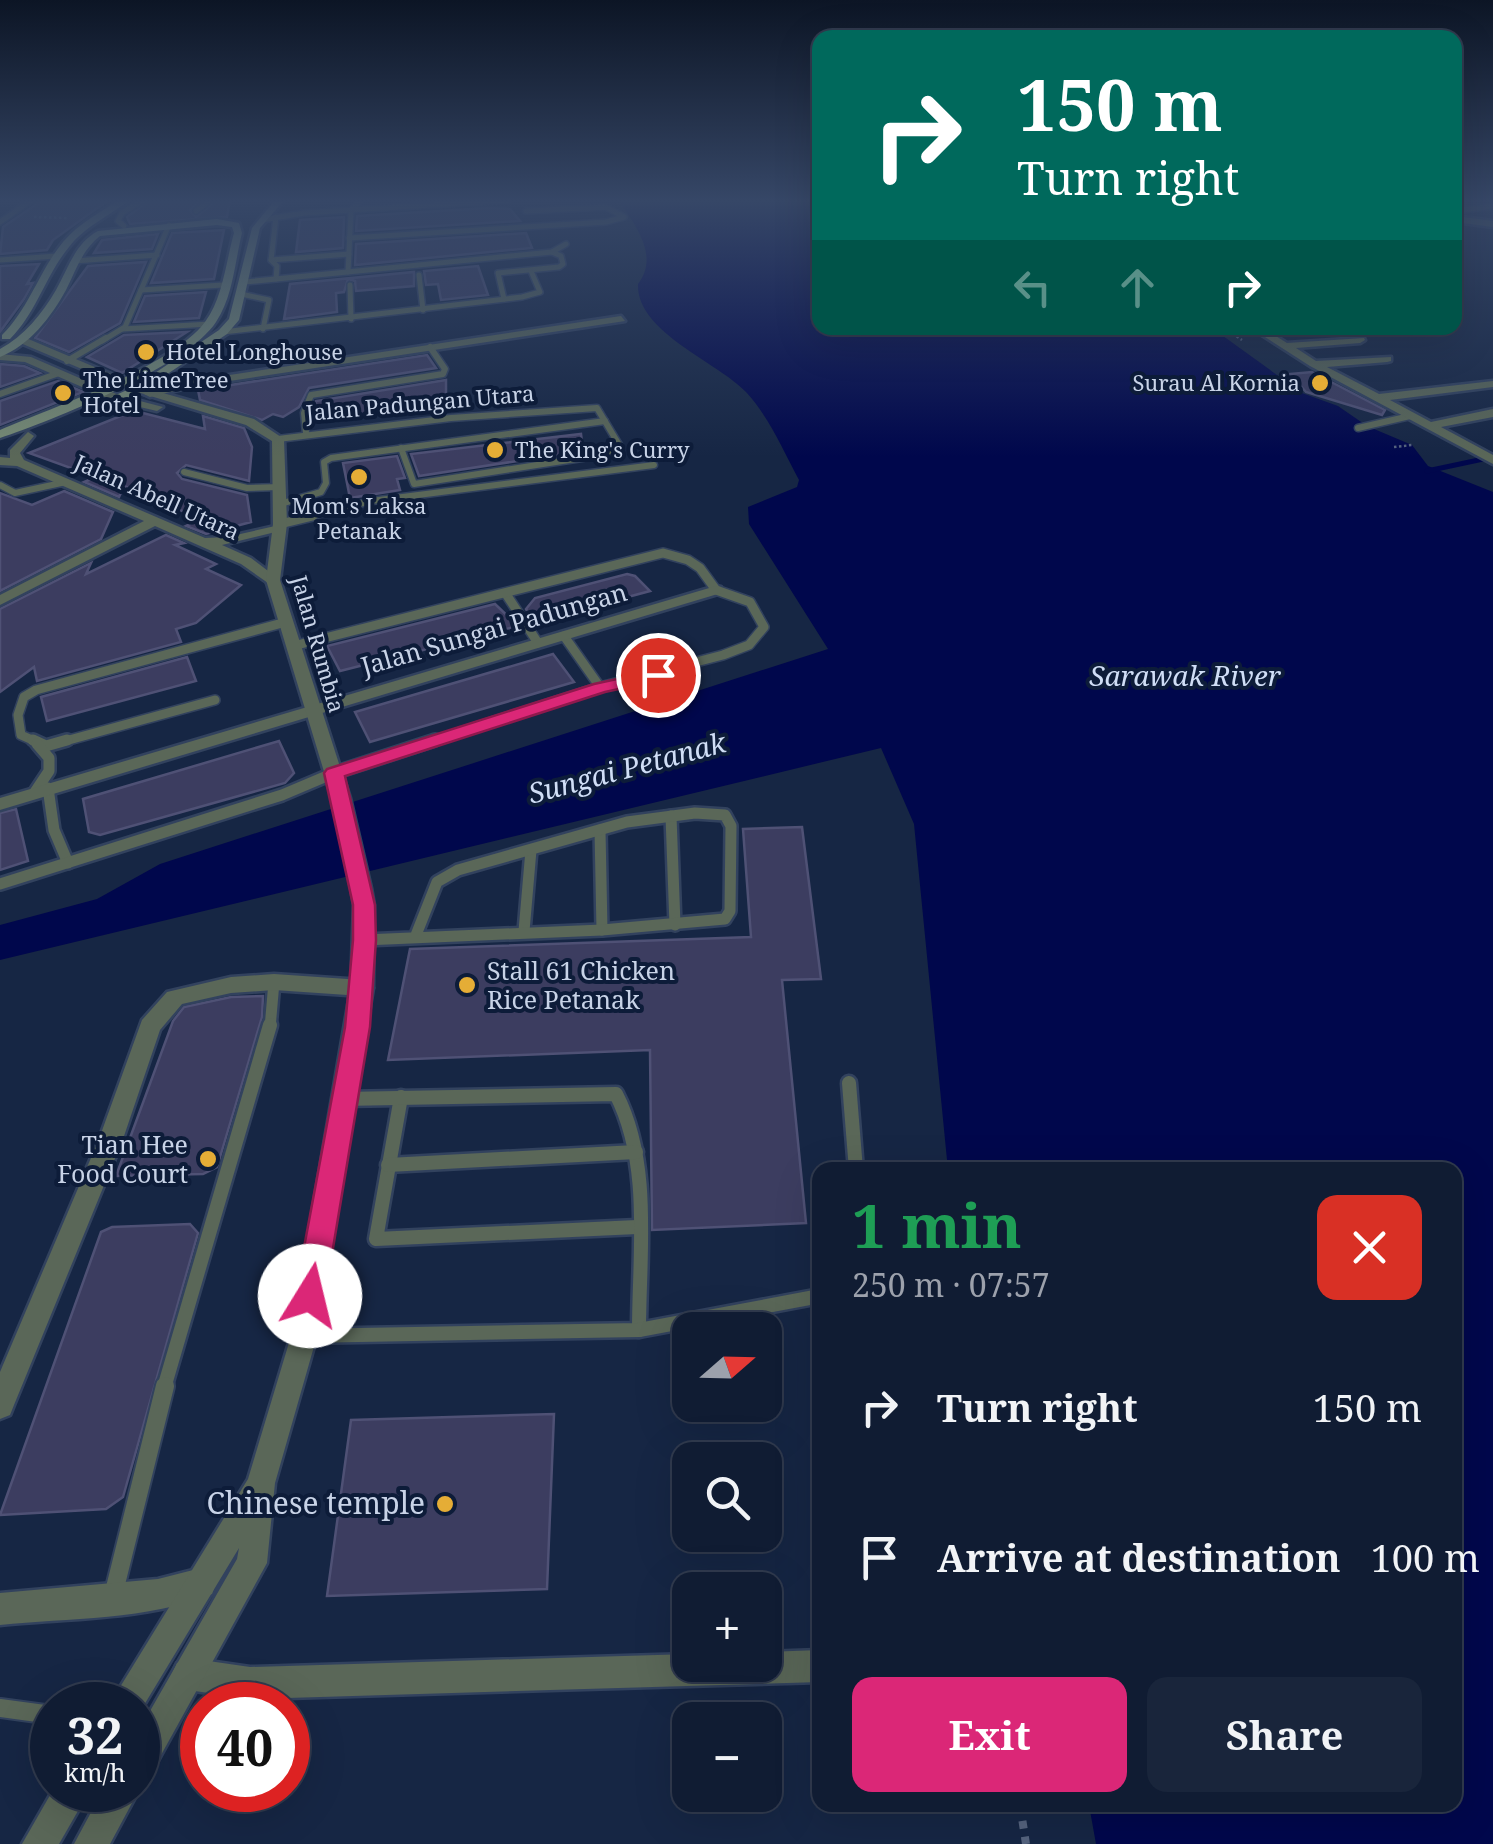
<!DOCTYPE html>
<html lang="en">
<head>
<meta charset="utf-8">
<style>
	:root { --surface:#101c33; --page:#19253b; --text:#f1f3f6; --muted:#9ca1ac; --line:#303a4e; --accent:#db2777 }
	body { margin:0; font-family:"Noto Serif",serif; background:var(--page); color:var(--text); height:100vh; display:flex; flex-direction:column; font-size:38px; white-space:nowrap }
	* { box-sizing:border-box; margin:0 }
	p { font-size:32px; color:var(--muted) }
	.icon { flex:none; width:55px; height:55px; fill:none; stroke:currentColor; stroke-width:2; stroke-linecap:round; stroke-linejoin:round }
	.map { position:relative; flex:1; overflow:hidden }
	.details { position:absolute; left:812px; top:1162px; width:650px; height:650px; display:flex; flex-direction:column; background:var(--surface); border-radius:20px; box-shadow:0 10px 40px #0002,0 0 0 2px var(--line) }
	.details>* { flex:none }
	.hud { position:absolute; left:812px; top:30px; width:650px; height:305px; border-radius:20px; box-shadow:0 10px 40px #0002,0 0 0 2px var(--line); background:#00695c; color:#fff; overflow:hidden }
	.needle { width:65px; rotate:70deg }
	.fabs { position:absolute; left:672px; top:1312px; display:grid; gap:20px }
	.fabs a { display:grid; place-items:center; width:110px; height:110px; border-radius:20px; background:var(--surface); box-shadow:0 10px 40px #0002,0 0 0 2px var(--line); font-size:50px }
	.speed { position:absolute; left:30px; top:1682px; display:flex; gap:20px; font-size:50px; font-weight:700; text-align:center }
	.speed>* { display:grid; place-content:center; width:130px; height:130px; border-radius:50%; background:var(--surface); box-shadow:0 10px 40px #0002,0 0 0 2px var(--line); line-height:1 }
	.speed small { font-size:25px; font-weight:400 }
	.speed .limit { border:15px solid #d22; background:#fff; color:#111 }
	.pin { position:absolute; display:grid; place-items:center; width:85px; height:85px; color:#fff; margin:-42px; border:5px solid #fff; border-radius:50%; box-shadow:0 2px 10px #0007 }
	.me { position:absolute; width:110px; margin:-55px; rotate:9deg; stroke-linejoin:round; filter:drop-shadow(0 0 8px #0008) }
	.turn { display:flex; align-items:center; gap:35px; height:210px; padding:0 40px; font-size:45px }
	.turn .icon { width:130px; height:130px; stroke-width:2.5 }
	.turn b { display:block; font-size:70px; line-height:85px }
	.lanes { display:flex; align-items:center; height:95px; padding:0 40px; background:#0003; justify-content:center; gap:50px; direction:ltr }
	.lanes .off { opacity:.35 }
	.round { display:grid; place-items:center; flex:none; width:105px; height:105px; border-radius:20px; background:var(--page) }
	.summary { display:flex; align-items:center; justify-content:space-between; height:170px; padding:0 40px }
	h1 { font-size:60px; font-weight:700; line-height:75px; color:#1e9e55 }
	.button { display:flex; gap:20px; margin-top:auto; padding:20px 40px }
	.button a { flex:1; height:115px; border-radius:20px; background:var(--accent); color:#fff; font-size:40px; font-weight:700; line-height:115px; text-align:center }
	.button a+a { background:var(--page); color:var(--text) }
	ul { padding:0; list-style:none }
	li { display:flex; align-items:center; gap:30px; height:150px; padding:0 40px }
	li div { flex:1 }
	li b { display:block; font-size:38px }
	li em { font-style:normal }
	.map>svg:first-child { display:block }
	.water { fill:#00074c }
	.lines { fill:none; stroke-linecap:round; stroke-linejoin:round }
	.stream { stroke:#00074c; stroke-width:5 }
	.building { fill:#3c3d60; stroke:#4f5175; stroke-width:2.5 }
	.service-far5-casing { stroke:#32425e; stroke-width:8 }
	.service-far4-casing { stroke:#32425e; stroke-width:9 }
	.service-far3-casing { stroke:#32425e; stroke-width:12 }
	.service-far2-casing { stroke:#32425e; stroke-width:16 }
	.service-far1-casing { stroke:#32425e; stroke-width:19 }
	.service-casing { stroke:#32425e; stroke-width:22 }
	.minor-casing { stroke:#32425e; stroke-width:5 }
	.tertiary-casing { stroke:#32425e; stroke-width:5 }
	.secondary-casing { stroke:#32425e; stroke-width:5 }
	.path-far1 { stroke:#55637e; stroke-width:2.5; stroke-dasharray:2.5 2.5; stroke-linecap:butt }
	.path { stroke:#55637e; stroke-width:8; stroke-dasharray:8 8; stroke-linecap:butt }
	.service-far5 { stroke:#5a6758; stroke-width:5 }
	.service-far4 { stroke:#5a6758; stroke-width:6 }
	.service-far3 { stroke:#5a6758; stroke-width:9 }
	.service-far2 { stroke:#5a6758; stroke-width:11 }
	.service-far1 { stroke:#5a6758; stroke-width:14 }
	.service { stroke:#5a6758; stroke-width:18 }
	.minor { fill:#5a6758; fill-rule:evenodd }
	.tertiary { fill:#5a6758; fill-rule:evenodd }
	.secondary { fill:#778b74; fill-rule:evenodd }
	.route { fill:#db2777; stroke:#8e194d; stroke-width:2.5 }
	.poi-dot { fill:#e5ad36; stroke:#0d1c39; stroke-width:4 }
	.labels { text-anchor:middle; stroke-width:8; stroke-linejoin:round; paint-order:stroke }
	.far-poi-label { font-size:22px; fill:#c8d3e7; stroke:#0d1c39; text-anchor:start }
	.far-street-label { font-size:22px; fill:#c8d3e7; stroke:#0d1c39 }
	.street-label { font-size:25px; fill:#c8d3e7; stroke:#0d1c39 }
	.poi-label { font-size:25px; fill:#c8d3e7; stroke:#0d1c39; text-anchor:start }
	.water-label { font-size:28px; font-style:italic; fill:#d0def6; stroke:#0d1c39 }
	.near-poi-label { font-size:30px; fill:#c8d3e7; stroke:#0d1c39; text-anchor:end }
</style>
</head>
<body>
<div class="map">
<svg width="1493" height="1844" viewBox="0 0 1493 1844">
	<rect width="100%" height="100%" fill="#162644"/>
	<path class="water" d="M585 199H820V328H1212L1302 393 1338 406 1367 426 1412 445 1428 466 1493 492V1844H1096L1089 1805H1455V1170H948L914 824 881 748 0 960V925L97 899 160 864 828 649 749 524 748 507 797 487 799 480C783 450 769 417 746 392 718 362 636 332 638 284 659 257 637 227 620 203L591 204Z"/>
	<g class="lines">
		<polyline class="stream" points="1427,471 1493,457"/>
	</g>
	<g class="building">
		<polygon points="44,199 110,199 53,240 47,250 0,254 3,227"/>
		<polygon points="151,199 201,199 190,210 196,217 218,199 230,199 227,217 130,224 127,217"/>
		<polygon points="489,208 510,209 520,221 356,231 357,216"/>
		<polygon points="344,217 343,248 296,252 300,220"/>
		<polygon points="224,230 214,279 151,283 172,233"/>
		<polygon points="526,233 532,248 355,265 356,244"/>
		<polygon points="158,234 152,249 94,253 102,240"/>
		<polygon points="146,262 120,323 69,352 35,338 88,266"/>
		<polygon points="39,264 27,284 33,283 24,299 0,332 0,266"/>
		<polygon points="478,266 488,295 441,300 438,284 426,285 424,271"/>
		<polygon points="414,272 414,286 356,291 355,281 348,279 344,292 336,293 337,312 284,319 290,284"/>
		<polygon points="206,292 199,318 134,322 145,296"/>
		<polygon points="187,332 122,373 87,357 124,335"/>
		<polygon points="427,355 436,368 309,388 299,407 283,417 273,414 262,420 200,400 198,390"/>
		<polygon points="0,364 24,366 40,373 0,387"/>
		<polygon points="1312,372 1385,410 1382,415 1306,392 1290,374"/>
		<polygon points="446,380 446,407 318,419 311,415 316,401"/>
		<polygon points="58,381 83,392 0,425 0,401"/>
		<polygon points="128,413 143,413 205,429 203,416 244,428 252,447 249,481 186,465 177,473 182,479 247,495 251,522 206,534 186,526 201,519 124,486 119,497 84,482 96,477 29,453"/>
		<polygon points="581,434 583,451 419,476 411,454"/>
		<polygon points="397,456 405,478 397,479 400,490 350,498 343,463"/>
		<polygon points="64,491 113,512 101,539 0,591 0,493 32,505"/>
		<polygon points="166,535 184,543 175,545 216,564 206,569 241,585 196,623 176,629 181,642 37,681 34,667 0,692 0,609 91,563 86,574"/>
		<polygon points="627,574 635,576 650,591 534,622 526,609 535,598"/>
		<polygon points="495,604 518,626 340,671 327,646"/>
		<polygon points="553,654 574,682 370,742 355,712"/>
		<polygon points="187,657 196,681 47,721 41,697"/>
		<polygon points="279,741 294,773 285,783 100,835 89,832 83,799"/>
		<polygon points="16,809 28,861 0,870 0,813"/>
		<polygon points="802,827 821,979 782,980 806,1223 652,1230 650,1050 388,1060 410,949 751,937 743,829"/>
		<polygon points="263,996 262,1017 217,1167 203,1174 116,1176 173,1021 184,1007 231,997"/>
		<polygon points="190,1224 198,1233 123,1497 106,1509 0,1515 101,1232 112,1227"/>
		<polygon points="554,1414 547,1589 327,1596 351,1420"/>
	</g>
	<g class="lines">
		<defs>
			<g id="service-far5">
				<polyline points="196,211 212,199"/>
				<polyline points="1455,211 1493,206"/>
				<polyline points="276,217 271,260 277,266 276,279"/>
				<polyline points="262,220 304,213 508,200"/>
				<polyline points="0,222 33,199"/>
				<polyline points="124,226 118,221 122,213 145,199"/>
				<polyline points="349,238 606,222 624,217 606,207 526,211"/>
				<polyline points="0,260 57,256"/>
				<polyline points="271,260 349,254"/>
				<polyline points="74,261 157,255"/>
				<polyline points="348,272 351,211 362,199"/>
				<polyline points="419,275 423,310"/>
				<polyline points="245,282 552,252 566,244"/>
				<polyline points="350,285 351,319"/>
				<polyline points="141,290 223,285"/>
				<polyline points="241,294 269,300 263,329"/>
				<polyline points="504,299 498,273 559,267 563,264 561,256 552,252"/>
				<polyline points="122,329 210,324"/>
				<polyline points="223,332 522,297 540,292 531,271"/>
				<polyline points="102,341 125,327 169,225"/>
			</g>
			<g id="service-far4">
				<polyline points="67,361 106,338"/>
				<polyline points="0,394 59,373"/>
				<polyline points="1358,428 1410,416"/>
				<polyline points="306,433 304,413 311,395 443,374 445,369 430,347"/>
				<polyline points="278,439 451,418 597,408 621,448 595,456 414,484 401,448"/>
				<polyline points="184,472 247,488 280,487"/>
				<polyline points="0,485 15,493 66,482"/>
				<polyline points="280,504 321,492 326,483 324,462 331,458 605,421"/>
				<polyline points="304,518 371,501 654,465"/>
			</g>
			<g id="service-far3">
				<polyline points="280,524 313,516"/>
				<polyline points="506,594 538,643"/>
				<polyline points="564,636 600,687"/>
				<polyline points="293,646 663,553 688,560 700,568 716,590 750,602 764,627 749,645 723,655 600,687 427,743"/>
				<polyline points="39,743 21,735 18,715 24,697 36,690 286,622"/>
				<polyline points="58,743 215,700"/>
			</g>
			<g id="service-far2">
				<polyline points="33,740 46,746 67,740"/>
				<polyline points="48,788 54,830 68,863"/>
				<polyline points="35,792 49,771 49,758 37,744"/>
				<polyline points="671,816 675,925"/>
				<polyline points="600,830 602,930"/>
				<polyline points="0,884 282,795 334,773 435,740"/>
				<polyline points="524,931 531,850"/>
				<polyline points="364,940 602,930 725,919 730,911 731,826 725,815 695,813 627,822 458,870 437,882 416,935"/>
				<polyline points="270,1028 274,982"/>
			</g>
			<g id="service-far1">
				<polyline points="849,1083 856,1170"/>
				<polyline points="401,1097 376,1239 637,1227"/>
				<path d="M342 1099 616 1094C652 1164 639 1254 639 1330"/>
				<polyline points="388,1165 636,1152"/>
				<polyline points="304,1336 639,1330 820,1296"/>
				<polyline points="164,1388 270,1025"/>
			</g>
			<g id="service">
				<polyline points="113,1596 165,1386"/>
				<polyline points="0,1708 52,1715"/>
			</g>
			<g id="minor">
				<polygon points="1455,216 1493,221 1493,227 1455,222"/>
				<polygon points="621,316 625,321 190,387 150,397 144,394 190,381"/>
				<polygon points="1251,328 1263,328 1287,343 1364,338 1365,340 1360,343 1296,348 1316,361 1391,357 1391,361 1387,362 1327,367 1379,394 1493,381 1493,387 1390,400 1431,422 1493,409 1493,417 1441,427 1493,455 1493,464 1310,366"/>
				<polygon points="28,432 34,436 20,453 24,460 205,538 227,537 284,524 284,530 222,545 251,558 280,580 268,583 241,564 155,526 0,605 0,595 144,521 17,466 0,465 0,457 10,458 10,450"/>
				<polygon points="716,586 721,587 721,593 0,810 0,798"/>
				<polygon points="274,974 362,980 369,982 373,988 369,994 362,996 274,990 231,993 182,1004 160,1030 123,1139 14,1405 10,1415 0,1419 0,1372 99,1139 142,1020 167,992 231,977"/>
				<path d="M201 1568 212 1572 216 1583 212 1594C150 1620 67 1618 0 1625V1593L158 1579Z"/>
				<polygon points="820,1650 820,1682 250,1699 188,1690 177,1685 172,1674 177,1663 188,1658 250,1667 690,1654 690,1665 765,1665 765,1652"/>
			</g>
			<g id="tertiary">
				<polygon points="18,338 26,338 142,387 254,419 284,439 287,524 280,580 350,798 371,888 374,905 373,988 317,1336 275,1483 267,1563 150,1775 138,1780 138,1732 237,1559 239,1548 138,1715 138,1705 109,1705 248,1479 291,1336 351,988 354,905 351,888 332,798 266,580 273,524 272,441 246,425 134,391 18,342"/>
				<polygon points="0,354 31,357 121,396 163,407 157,411 114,401 25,362 0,360"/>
				<polygon points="138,1786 139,1790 110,1844 74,1844 103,1790 138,1790"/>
				<polygon points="53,1790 90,1790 59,1844 22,1844"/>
			</g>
			<g id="secondary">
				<path d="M121 199H131C111 215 85 226 69 247 45 276 37 312 10 339H2V335C30 307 39 271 63 242 79 223 101 212 121 199Z"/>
				<polygon points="276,199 285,199 260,228 239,320 227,334 142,391 94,414 86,414 86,408 134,387 219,330 229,319 252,228"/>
				<path d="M217 219 239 223 242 233C235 261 233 297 216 322 188 366 51 421 0 438V430C54 407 171 367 205 322 223 298 226 261 234 233L232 227 217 225 100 236C82 250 76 270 66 290 51 317 30 345 0 357V349C24 336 42 314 56 290 68 269 75 243 98 231Z"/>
			</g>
		</defs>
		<use href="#service-far5" class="service-far5-casing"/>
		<use href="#service-far4" class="service-far4-casing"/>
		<use href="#service-far3" class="service-far3-casing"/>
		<use href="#service-far2" class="service-far2-casing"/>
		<use href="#service-far1" class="service-far1-casing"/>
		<use href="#service" class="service-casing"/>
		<use href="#minor" class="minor-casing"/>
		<use href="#tertiary" class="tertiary-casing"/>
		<use href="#secondary" class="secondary-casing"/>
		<g class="path-far1">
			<polyline points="34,217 68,218"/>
			<polyline points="1224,328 1242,340"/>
			<polyline points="1394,447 1412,445"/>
		</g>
		<polyline class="path" points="1020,1805 1026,1844"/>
		<use href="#service-far5" class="service-far5"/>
		<use href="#service-far4" class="service-far4"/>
		<use href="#service-far3" class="service-far3"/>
		<use href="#service-far2" class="service-far2"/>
		<use href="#service-far1" class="service-far1"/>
		<use href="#service" class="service"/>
		<use href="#minor" class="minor"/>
		<use href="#tertiary" class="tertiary"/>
		<use href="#secondary" class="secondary"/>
	</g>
	<linearGradient id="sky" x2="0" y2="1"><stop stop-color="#0c1525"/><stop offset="0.44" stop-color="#364767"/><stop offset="1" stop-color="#364767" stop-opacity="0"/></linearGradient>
	<rect width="1493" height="457" fill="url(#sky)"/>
	<polygon class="route" points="658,670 668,675 665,679 605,692 345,776 375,905 376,940 370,1027 325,1296 321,1306 310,1310 300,1306 295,1296 345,1027 353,940 353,905 324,773 327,769 594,684"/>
	<g class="poi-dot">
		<circle cx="146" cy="352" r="10"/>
		<circle cx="1320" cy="383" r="10"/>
		<circle cx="63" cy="393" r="10"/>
		<circle cx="495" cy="450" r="10"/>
		<circle cx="359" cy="477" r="10"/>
		<circle cx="467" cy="985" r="10"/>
		<circle cx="208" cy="1159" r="10"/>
		<circle cx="445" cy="1504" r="10"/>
	</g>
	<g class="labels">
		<g class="far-poi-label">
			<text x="166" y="360">Hotel Longhouse</text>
			<text x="83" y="388">The LimeTree<tspan x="83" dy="25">Hotel</tspan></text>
			<text x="1300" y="391" text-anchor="end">Surau Al Kornia</text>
			<text x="515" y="458">The King's Curry</text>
			<text x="359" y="514" text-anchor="middle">Mom's Laksa<tspan x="359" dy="25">Petanak</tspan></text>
		</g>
		<g class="far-street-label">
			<text transform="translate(420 403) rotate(-5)" y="8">Jalan Padungan Utara</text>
			<text transform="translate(157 497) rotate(24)" y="8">Jalan Abell Utara</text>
			<text transform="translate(318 644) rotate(74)" y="8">Jalan Rumbia</text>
		</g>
		<g class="street-label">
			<text transform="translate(494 629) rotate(-16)" y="9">Jalan Sungai Padungan</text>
		</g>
		<g class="poi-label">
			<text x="487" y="980">Stall 61 Chicken<tspan x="487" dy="29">Rice Petanak</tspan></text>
			<text x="188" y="1154" text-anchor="end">Tian Hee<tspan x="188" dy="29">Food Court</tspan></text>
		</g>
		<g class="water-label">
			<text x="1185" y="686">Sarawak River</text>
			<text transform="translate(627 768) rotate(-15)" y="10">Sungai Petanak</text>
		</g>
		<g class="near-poi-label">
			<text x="425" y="1514">Chinese temple</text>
		</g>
	</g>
</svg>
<div class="fabs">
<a><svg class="needle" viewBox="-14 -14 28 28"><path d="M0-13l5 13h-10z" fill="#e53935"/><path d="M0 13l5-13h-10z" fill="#9ca1ac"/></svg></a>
<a><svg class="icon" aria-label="search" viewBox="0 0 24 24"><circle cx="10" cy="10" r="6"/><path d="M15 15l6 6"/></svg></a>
<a>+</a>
<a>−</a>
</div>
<div class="speed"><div>32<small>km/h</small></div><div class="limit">40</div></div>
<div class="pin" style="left:658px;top:675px;background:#d93025"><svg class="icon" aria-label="arrive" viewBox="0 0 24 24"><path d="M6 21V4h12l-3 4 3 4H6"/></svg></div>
<svg class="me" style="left:310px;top:1296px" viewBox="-20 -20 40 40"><circle r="19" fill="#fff"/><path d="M0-13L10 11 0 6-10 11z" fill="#db2777"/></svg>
<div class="hud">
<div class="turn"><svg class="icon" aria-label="right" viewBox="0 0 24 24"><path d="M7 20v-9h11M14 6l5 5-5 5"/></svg><div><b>150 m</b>Turn right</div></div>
<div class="lanes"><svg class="icon off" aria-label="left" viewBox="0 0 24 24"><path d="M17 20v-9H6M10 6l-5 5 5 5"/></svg><svg class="icon off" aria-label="ahead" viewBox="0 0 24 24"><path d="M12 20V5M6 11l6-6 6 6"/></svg><svg class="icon" aria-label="right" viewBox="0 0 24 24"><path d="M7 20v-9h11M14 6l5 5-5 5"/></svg></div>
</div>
<section class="details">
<div class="summary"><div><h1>1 min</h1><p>250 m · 07:57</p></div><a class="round" style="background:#d93025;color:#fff"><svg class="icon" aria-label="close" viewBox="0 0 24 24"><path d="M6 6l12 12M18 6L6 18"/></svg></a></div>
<ul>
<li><svg class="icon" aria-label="right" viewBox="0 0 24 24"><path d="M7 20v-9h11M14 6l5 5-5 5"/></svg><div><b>Turn right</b></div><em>150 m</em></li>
<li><svg class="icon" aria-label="arrive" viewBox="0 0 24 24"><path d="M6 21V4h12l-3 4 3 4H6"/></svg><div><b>Arrive at destination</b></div><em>100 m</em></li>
</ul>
<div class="button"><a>Exit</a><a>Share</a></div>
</section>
</div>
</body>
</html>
